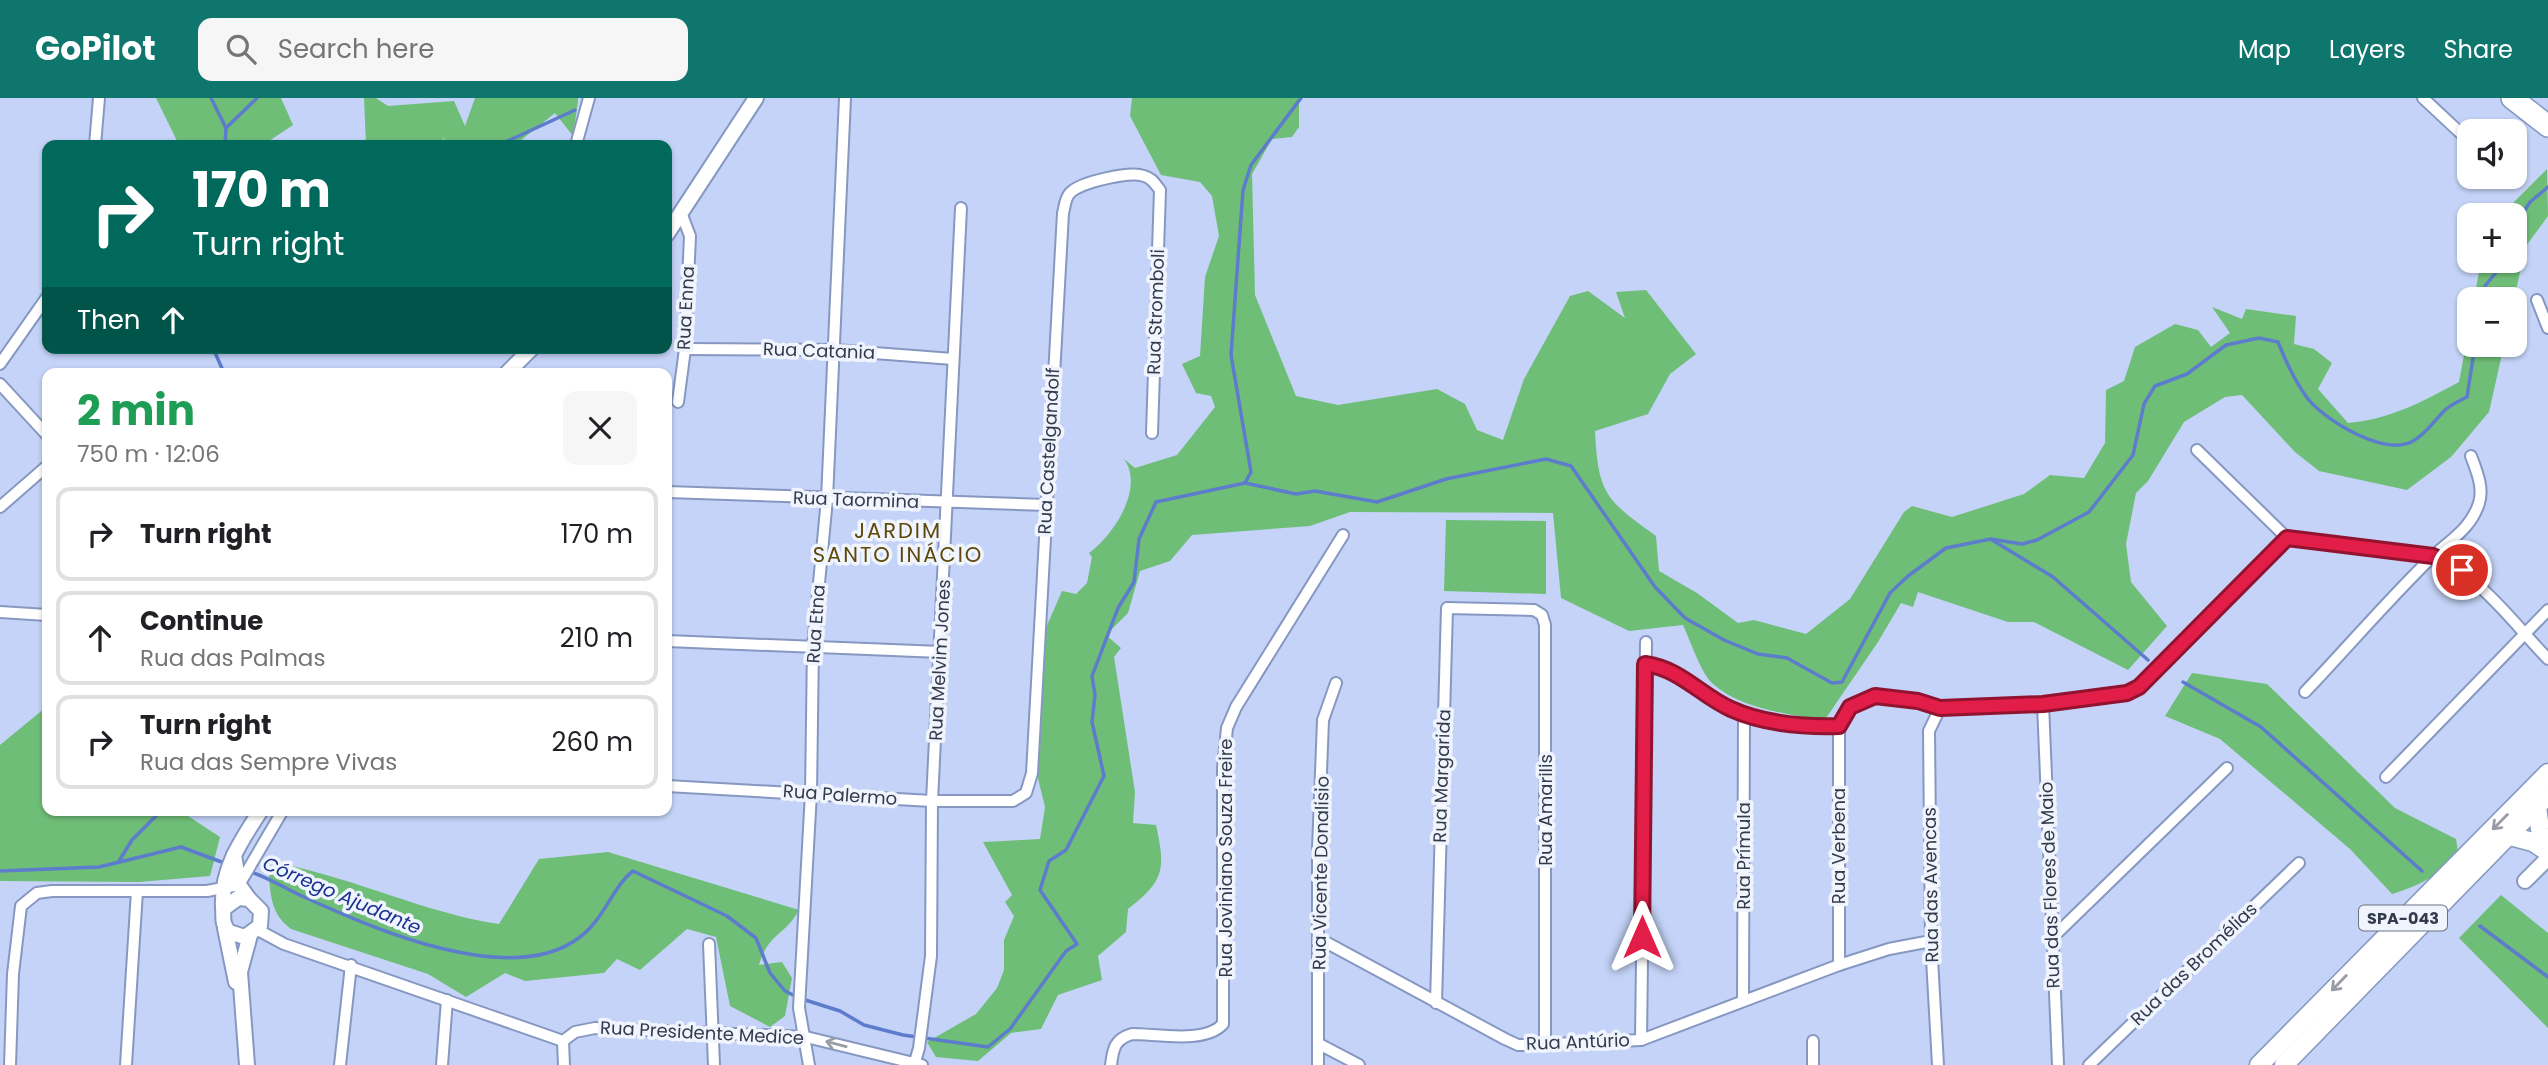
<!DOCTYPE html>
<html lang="en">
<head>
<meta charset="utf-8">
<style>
	:root { --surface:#fff; --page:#f6f6f6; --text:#202124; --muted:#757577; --line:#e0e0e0; --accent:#0f766e }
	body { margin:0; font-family:Poppins,sans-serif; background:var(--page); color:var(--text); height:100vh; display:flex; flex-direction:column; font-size:26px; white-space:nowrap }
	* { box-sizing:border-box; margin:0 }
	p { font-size:23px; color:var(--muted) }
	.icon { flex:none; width:38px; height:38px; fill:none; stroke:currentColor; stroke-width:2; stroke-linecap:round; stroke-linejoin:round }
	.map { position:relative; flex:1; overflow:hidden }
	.side { position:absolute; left:42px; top:270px; width:630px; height:448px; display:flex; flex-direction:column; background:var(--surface); border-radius:14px; box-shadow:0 2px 5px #0004 }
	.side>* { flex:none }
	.guide { position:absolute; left:42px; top:42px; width:630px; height:214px; border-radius:14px; box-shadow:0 2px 5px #0004; background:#00695c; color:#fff; overflow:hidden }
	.buttons { position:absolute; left:2457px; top:21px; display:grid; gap:14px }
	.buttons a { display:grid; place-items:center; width:70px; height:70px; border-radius:14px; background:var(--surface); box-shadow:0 2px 5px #0004; font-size:35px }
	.pin { position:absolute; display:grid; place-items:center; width:60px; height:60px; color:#fff; margin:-30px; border:4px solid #fff; border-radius:50%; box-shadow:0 2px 7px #0007 }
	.me { position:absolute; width:77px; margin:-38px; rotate:0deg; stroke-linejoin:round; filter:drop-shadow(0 0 5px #0008) }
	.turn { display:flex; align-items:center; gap:24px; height:147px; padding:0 35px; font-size:32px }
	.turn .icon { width:91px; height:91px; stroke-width:2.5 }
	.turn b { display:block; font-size:49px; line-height:60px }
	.then { display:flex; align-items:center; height:66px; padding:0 35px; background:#0003; gap:14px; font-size:26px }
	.round { display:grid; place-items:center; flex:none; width:74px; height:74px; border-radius:14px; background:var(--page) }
	.overview { display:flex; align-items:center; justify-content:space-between; height:119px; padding:0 35px }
	h1 { font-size:42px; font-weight:700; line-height:52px; color:#1e9e55 }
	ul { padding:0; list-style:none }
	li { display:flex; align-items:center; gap:21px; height:94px; margin:0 14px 10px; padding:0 21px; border:4px solid var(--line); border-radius:14px }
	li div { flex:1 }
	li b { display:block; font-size:26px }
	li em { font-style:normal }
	header { display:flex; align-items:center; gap:42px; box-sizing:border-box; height:98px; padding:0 35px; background:var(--accent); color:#fff }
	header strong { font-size:33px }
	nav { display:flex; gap:38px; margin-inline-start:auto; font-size:24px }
	.search { width:490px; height:63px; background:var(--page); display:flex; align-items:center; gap:18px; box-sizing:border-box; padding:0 24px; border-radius:14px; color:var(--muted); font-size:26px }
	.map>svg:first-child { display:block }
	.green { fill:#6fbe78 }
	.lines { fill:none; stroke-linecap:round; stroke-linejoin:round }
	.stream { stroke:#5d7ccc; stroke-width:3.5 }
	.minor-casing { stroke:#8698c2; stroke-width:14 }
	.tertiary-casing { stroke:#8698c2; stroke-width:18 }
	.primary-casing { stroke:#8698c2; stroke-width:21 }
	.motorway-casing { stroke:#8698c2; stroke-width:24 }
	.minor { stroke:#fff; stroke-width:10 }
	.tertiary { stroke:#fff; stroke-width:14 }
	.primary { stroke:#fff; stroke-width:18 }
	.motorway { stroke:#fff; stroke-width:21 }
	.oneway { stroke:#989ca6 }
	.route-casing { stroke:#92132f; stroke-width:18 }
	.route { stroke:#e11d48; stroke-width:12 }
	.labels { text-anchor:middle; stroke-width:7; stroke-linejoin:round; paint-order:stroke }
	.shield { fill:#f0f4fd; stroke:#6b7281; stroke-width:2 }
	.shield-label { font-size:16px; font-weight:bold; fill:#323a4c }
	.street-label { font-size:18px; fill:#323a4c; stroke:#f0f4fd }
	.water-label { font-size:19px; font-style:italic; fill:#1a3291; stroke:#f0f4fd }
	.quarter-label { font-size:21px; letter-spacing:2px; fill:#5e4809; stroke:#f0f4fd }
</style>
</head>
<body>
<header>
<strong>GoPilot</strong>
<div class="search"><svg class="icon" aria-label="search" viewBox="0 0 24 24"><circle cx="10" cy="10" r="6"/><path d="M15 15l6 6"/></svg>Search here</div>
<nav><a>Map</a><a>Layers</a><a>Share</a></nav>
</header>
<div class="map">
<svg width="2548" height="967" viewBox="0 0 2548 967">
	<rect width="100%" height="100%" fill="#c4d3f7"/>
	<g class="green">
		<polygon points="156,0 281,0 293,27 263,47 179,47"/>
		<polygon points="364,0 376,0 388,8 454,3 465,28 475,0 578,0 578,3 573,38 555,15 515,47 450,47 442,39 446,47 366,47"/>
		<path d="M1132 0H1299V29L1292 39 1272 41 1252 76 1255 197 1296 298 1338 307 1437 291 1465 306 1477 332 1503 342 1524 281 1570 198 1588 193 1625 220 1616 194 1646 192 1696 256 1670 276 1648 316 1595 333C1598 396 1606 402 1656 438L1659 473 1697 495 1738 525 1754 522 1806 536 1850 501 1904 414 1912 408 1952 419 2024 396 2050 377 2084 380 2105 345 2106 292 2124 283 2135 249 2175 226 2198 232 2211 249 2230 235 2212 209 2242 221 2246 211 2296 218 2294 246 2314 251 2332 265 2318 291 2348 325C2391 321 2422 304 2459 284L2469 230V247H2504L2489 314 2451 359 2407 392 2319 373 2295 354 2242 297 2225 299 2184 324 2148 383 2136 395 2126 446 2131 484 2167 528 2128 572 2034 524H2008L1918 494 1913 509 1901 505 1878 544 1824 623C1788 615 1741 612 1712 585 1701 575 1690 542 1683 527L1629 533 1561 500 1553 415 1350 414 1310 428 1192 437 1170 463 1140 473 1128 515 1106 537 1121 550 1114 559 1135 694 1133 725 1156 727C1166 772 1164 783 1128 811L1126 834 1098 858 1102 882 1058 897 1041 931 1011 935 978 963 936 959 927 944 976 916 997 890 1004 872V842L1014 818 1005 804 1012 797 983 744 1040 741 1045 709 1030 648 1035 555 1062 493 1076 496 1087 485 1092 459 1089 455C1113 438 1145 390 1124 361L1135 370 1177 357 1215 309 1211 298 1196 295 1182 266 1200 258 1205 179 1219 138 1212 98 1200 84 1161 77 1130 18Z"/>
		<polygon points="2547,71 2548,118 2526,148 2514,201 2474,201 2481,163 2515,163 2515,117 2506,117 2513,105"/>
		<polygon points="1446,422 1546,423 1546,496 1444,493"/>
		<path d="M2192 575 2267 586 2395 710 2456 741 2458 754C2441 777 2419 788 2392 796L2350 751 2220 641 2165 618Z"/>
		<polygon points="45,610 47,712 179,712 220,739 210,778 139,784 0,783 0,647"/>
		<path d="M608 754 799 812C785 838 769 834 759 867L782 864 792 880 785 918 770 929 730 908 716 839 687 831 640 872 617 861 604 875 525 883 505 875 466 899 428 876 291 831C272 817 270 799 269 775L282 766C357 781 425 815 499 826L539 761Z"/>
		<polygon points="2501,797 2548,835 2548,930 2459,840"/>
	</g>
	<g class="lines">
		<g class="stream">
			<polyline points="211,0 226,30 225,47"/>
			<polyline points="226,30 257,0"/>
			<polyline points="499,47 575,12"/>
			<polyline points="2515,128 2530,104 2548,89"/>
			<polyline points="2486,201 2485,188 2498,172 2498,163"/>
			<polyline points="213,250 224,275"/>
			<polyline points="1245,385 1251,374 1231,257 1243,92 1251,67 1301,0"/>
			<polyline points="1992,442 2053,479 2148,562"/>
			<polyline points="2183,584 2261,629 2422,773"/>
			<polyline points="119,763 132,742 162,712"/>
			<polyline points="0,773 99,769 181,749 227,766"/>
			<path d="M251 774C270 780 286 791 304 799 372 830 512 892 580 839 605 820 613 788 633 773L727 818 756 840 770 875 785 893 799 900 840 913 864 927 903 937 988 949 1010 931 1066 853 1077 846 1040 792 1049 763 1066 752 1104 678 1092 624 1095 597 1092 578 1118 510 1134 484 1139 441 1156 404 1245 385 1296 396 1315 393 1377 404 1446 381 1546 361 1571 368 1655 489 1685 520 1724 542 1758 556 1787 560 1832 585 1842 584 1890 495 1908 478 1946 450 1991 441 2022 446 2037 442 2089 414 2133 357 2144 306 2155 288 2187 276 2226 247 2259 240 2278 244C2286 264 2295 284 2308 301 2326 323 2385 359 2413 343 2426 336 2434 323 2444 313 2450 307 2459 303 2467 299L2475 247"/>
			<polyline points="2480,828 2548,879"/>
		</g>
		<defs>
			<g id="minor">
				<polyline points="2423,0 2469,43"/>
				<polyline points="95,47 99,0"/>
				<polyline points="576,47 589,0"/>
				<polyline points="2537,202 2548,230"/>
				<polyline points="685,251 835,252 953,261"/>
				<polyline points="0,266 47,199"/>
				<polyline points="0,286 47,337"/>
				<polyline points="678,304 685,251 690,138 682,117"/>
				<path d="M2197 352 2287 440 2433 459C2480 477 2513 525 2548 561"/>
				<polyline points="667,394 1046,407"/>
				<polyline points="0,409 47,368"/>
				<polyline points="0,514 47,517"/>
				<polyline points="667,543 941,554"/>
				<path d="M1645 566C1681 571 1700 596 1731 611 1764 626 1804 629 1839 628L1850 609 1875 598 1918 603 1940 610 2043 606 2127 595 2151 578 2287 440"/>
				<path d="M2305 594C2347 550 2387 503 2431 460 2450 442 2471 431 2479 405 2484 389 2476 372 2471 358"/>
				<polyline points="2043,606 2058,967"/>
				<polyline points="1839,628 1839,867"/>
				<polyline points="2386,679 2548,512"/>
				<path d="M667 688 932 703H1013L1026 695 1032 675 1063 115C1065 108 1065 100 1070 95 1080 84 1130 73 1144 78 1152 80 1155 86 1160 92L1152 335"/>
				<polyline points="258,832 284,846 563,943 575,934 595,930 806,939 922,967"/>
				<polyline points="1318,840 1505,941 1518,947 1532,947 1641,942 1839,867 1889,851 1931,843"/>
				<polyline points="2051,841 2227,670"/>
				<polyline points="709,846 714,967"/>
				<polyline points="1743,902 1744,615"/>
				<polyline points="1436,905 1447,510 1534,512 1542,517 1545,527 1545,946"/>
				<polyline points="1641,942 1646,544"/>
				<polyline points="563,943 564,967"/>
				<polyline points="1319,946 1359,967"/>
				<polyline points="10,967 13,876 21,808 37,795 52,793 207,793 239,787 283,712"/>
				<polyline points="126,967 137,793"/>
				<polyline points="340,967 351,867"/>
				<polyline points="442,967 447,902"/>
				<polyline points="809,967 799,910 811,695 813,548 827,401 845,0"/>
				<polyline points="909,967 915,964 919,950 931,858 932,703 961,110"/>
				<path d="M1111 967C1113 950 1115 941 1132 936 1157 936 1205 946 1223 926V670L1227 630 1236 609 1343 437"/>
				<polyline points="1318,967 1318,752 1323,622 1336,585"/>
				<polyline points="1813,967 1813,943"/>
				<polyline points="1938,967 1931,843 1929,633 1940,610"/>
				<polyline points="2089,967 2299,765"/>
			</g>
			<g id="tertiary">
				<polyline points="667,136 756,0"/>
				<polyline points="507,275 532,250"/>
				<polyline points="234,757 239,787 249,801"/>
				<polyline points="2525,783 2548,760"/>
				<path d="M223 811 238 800 249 801 261 813 260 828 245 839 229 834C221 825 224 819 223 809 221 771 241 743 261 712"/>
				<polyline points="225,830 236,884"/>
				<polyline points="247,967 240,874 250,837"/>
			</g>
			<g id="primary">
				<polyline points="2537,709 2540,731 2548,744"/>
				<polyline points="2510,738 2533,744 2548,754"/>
				<polyline points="2259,967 2548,675"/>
				<polyline points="2284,967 2548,697"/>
			</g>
			<polyline id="motorway" points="2512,0 2548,28"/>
		</defs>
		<use href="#minor" class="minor-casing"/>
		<use href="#tertiary" class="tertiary-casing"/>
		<use href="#primary" class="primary-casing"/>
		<use href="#motorway" class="motorway-casing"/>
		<use href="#minor" class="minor"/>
		<use href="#tertiary" class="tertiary"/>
		<use href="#primary" class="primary"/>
		<use href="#motorway" class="motorway"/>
	</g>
	<defs><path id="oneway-shaft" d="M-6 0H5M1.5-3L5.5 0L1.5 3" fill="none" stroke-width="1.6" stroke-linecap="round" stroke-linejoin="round" transform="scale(1.75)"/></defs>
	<g class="oneway">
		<use href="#oneway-shaft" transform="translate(2500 724) rotate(135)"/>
		<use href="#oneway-shaft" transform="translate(2339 885) rotate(134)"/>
		<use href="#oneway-shaft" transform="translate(836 946) rotate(-165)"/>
	</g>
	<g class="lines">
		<defs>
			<path id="route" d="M1642 839 1645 566C1681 571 1700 597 1731 611 1764 626 1804 629 1839 628L1850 609 1875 598 1918 603 1940 610 2043 606 2127 595 2139 589 2287 440 2433 458 2462 472"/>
		</defs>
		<use href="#route" class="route-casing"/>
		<use href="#route" class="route"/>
	</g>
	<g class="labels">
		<rect class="shield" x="2359" y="807.5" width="88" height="25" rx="5"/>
		<g class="shield-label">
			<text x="2403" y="826">SPA-043</text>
		</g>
		<g class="street-label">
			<text transform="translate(686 210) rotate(-87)" y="6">Rua Enna</text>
			<text transform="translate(1156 214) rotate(-88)" y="6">Rua Stromboli</text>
			<text transform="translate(819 253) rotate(2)" y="6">Rua Catania</text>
			<text transform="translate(1049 353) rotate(-87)" y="6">Rua Castelgandolf</text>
			<text transform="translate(856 402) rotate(2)" y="6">Rua Taormina</text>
			<text transform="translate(816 526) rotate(-86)" y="6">Rua Etna</text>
			<text transform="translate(940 562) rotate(-87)" y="6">Rua Melvim Jones</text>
			<text transform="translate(1442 678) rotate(-88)" y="6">Rua Margarida</text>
			<text transform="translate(840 697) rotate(4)" y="6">Rua Palermo</text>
			<text transform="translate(1546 712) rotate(-90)" y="6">Rua Amarilis</text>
			<text transform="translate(1839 748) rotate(-90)" y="6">Rua Verbena</text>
			<text transform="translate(1744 758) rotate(-90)" y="6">Rua Prímula</text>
			<text transform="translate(1226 760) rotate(-90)" y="6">Rua Joviniano Souza Freire</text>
			<text transform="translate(1321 775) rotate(-89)" y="6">Rua Vicente Donalisio</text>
			<text transform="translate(1931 787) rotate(-91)" y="6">Rua das Avencas</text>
			<text transform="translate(2050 787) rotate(-92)" y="6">Rua das Flores de Maio</text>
			<text transform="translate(2194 866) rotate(-44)" y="6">Rua das Bromélias</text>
			<text transform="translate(702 935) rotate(3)" y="6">Rua Presidente Medice</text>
			<text transform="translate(1578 944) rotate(-2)" y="6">Rua Antúrio</text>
		</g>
		<g class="water-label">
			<text transform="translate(342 797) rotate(23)" y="7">Córrego Ajudante</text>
		</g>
		<g class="quarter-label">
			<text x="898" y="440">JARDIM<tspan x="898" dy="24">SANTO INÁCIO</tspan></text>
		</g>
	</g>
</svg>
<div class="buttons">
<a><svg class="icon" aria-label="sound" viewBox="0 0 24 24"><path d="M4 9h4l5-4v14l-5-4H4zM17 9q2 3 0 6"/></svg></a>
<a>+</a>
<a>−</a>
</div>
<div class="pin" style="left:2462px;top:472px;background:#d93025"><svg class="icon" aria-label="arrive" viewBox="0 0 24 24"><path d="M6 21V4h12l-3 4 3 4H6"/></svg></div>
<svg class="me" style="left:1642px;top:839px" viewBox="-20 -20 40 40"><path d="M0-17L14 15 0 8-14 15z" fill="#e11d48" stroke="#fff" stroke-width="4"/></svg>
<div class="guide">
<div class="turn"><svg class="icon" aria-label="right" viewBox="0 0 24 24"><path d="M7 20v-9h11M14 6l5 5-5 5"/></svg><div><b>170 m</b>Turn right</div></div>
<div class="then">Then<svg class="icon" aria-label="ahead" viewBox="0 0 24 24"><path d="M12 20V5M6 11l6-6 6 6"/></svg></div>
</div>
<section class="side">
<div class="overview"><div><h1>2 min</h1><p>750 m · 12:06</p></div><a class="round"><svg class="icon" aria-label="close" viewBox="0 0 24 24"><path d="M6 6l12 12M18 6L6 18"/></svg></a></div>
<ul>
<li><svg class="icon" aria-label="right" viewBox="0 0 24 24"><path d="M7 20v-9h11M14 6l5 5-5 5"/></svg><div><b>Turn right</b></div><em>170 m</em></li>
<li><svg class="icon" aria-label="ahead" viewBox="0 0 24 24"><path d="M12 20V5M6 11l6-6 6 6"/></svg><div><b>Continue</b><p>Rua das Palmas</p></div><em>210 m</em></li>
<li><svg class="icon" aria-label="right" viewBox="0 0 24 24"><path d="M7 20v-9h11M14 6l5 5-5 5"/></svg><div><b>Turn right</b><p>Rua das Sempre Vivas</p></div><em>260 m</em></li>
</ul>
</section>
</div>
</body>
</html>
